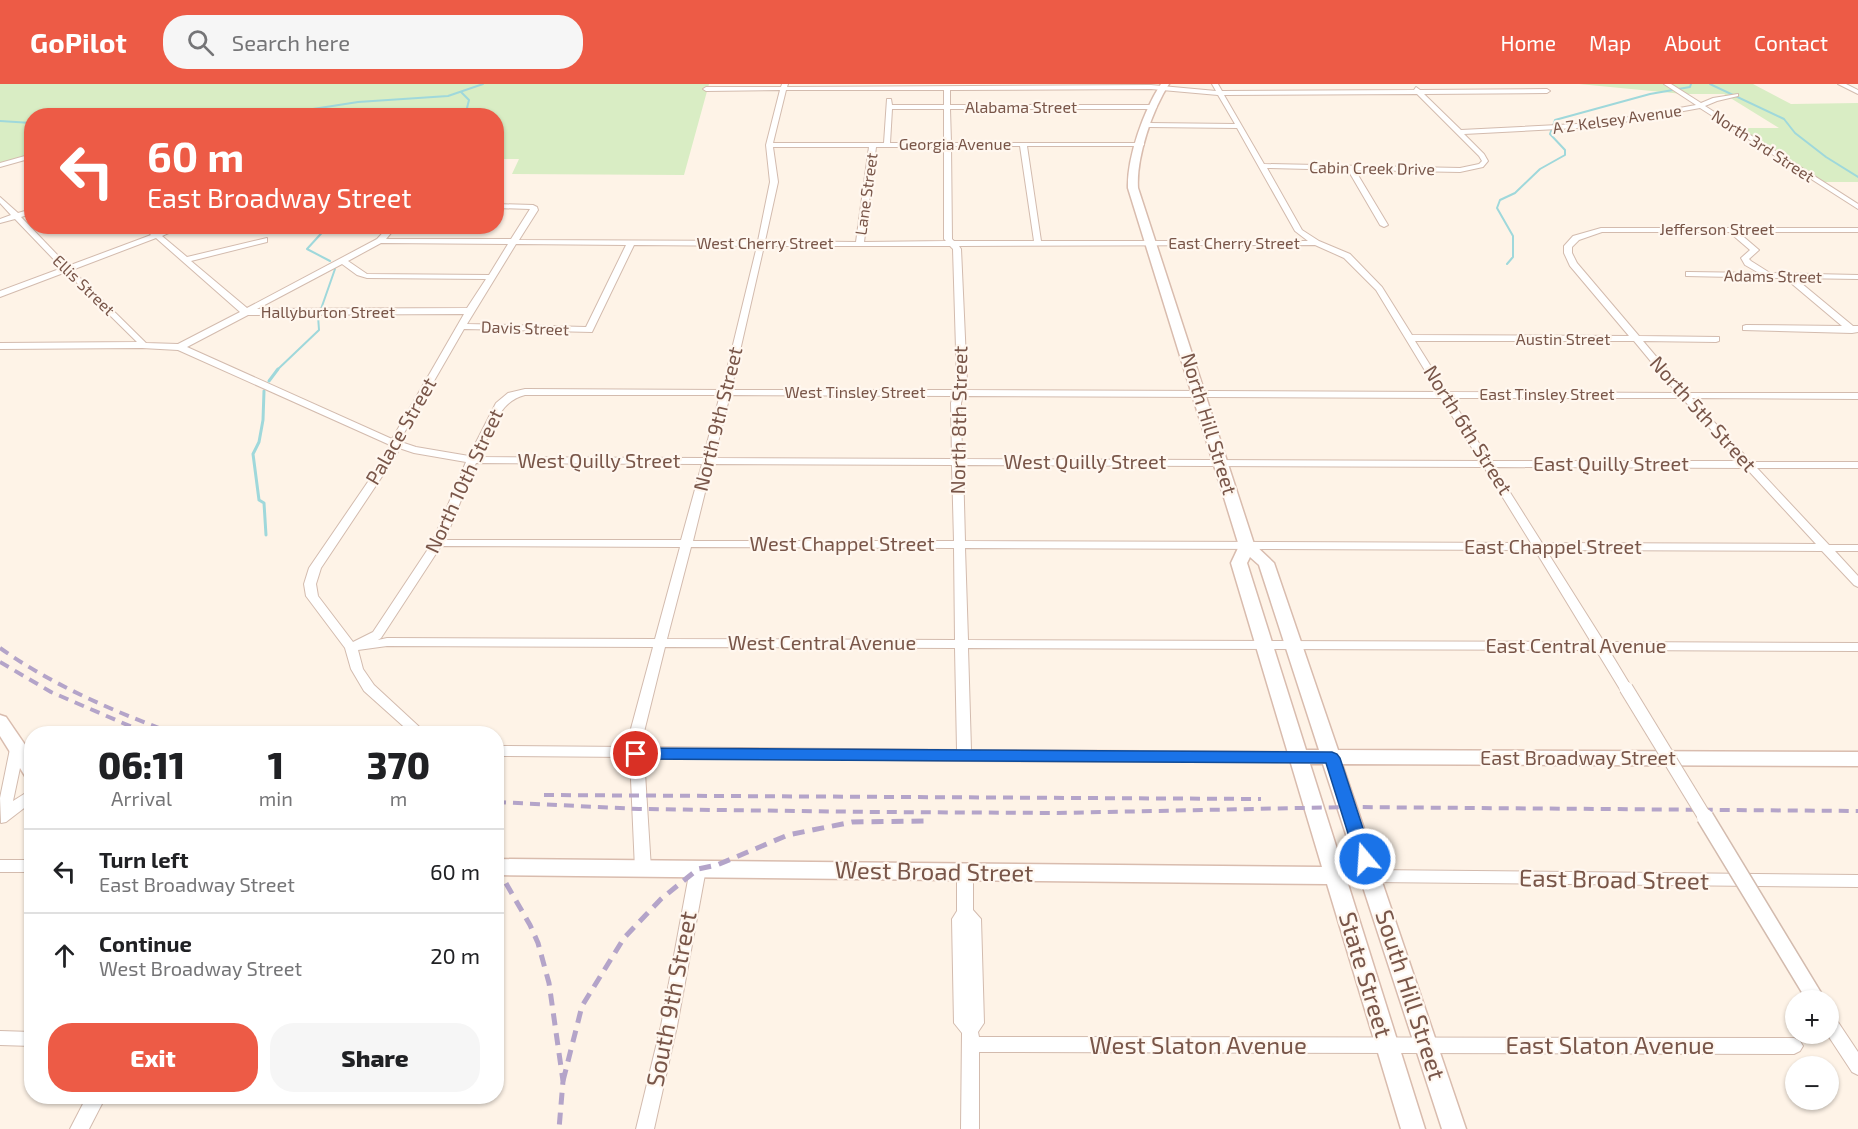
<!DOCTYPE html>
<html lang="en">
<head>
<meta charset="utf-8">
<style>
	:root { --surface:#fff; --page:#f6f6f6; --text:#202124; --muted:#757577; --line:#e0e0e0; --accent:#ed5b46 }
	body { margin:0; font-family:"Exo 2",sans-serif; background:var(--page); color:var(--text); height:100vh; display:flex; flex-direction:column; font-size:22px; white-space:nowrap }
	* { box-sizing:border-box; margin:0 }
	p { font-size:20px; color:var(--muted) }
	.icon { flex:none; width:33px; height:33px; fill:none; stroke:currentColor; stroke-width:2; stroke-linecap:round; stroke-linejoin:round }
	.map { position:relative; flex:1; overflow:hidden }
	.drawer { position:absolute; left:24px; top:642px; width:480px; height:378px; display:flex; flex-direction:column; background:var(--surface); border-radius:24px; box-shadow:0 2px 4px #0004 }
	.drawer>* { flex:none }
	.top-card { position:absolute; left:24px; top:24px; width:480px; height:126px; border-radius:24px; box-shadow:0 2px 4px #0004; background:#ed5b46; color:#fff; overflow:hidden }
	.controls { position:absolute; left:1785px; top:906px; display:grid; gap:12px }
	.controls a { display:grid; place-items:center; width:54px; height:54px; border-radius:50%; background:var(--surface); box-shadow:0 2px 4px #0004; font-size:30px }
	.pin { position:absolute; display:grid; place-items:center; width:51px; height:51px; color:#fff; margin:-26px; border:3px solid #fff; border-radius:50%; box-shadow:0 2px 6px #0007 }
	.me { position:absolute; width:66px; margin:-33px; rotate:342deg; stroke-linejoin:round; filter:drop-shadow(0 0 4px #0008) }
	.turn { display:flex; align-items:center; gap:21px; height:126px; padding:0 24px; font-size:27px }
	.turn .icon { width:78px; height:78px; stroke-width:2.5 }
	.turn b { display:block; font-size:42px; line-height:51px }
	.eta { display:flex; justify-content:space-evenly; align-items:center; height:102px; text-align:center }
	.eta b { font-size:36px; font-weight:800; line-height:42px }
	.action { display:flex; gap:12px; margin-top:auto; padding:12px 24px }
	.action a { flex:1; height:69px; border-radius:24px; background:var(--accent); color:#fff; font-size:24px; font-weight:800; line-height:69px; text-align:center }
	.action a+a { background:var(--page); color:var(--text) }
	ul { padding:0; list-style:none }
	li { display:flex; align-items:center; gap:18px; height:84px; padding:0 24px; border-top:2px solid var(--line) }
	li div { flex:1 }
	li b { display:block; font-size:22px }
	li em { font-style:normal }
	header { display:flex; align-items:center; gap:36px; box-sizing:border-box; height:84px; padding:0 30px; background:var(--accent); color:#fff }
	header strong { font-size:28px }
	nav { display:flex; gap:33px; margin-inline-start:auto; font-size:21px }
	.search { width:420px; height:54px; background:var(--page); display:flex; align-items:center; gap:15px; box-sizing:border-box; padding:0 21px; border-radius:24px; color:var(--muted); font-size:22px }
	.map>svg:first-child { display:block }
	.green { fill:#d9edc4 }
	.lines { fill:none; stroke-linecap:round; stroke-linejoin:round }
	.stream-far1 { stroke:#9fd8db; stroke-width:2 }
	.stream { stroke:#9fd8db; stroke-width:3 }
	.street-casing { stroke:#d3bbae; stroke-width:2 }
	.secondary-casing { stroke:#d9bcae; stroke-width:3 }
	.street { fill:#fff; fill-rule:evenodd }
	.secondary { fill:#fff; fill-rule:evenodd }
	.rail-far1 { stroke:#b4a4c9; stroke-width:4; stroke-dasharray:10 7; stroke-linecap:butt }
	.rail { stroke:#b4a4c9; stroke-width:5; stroke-dasharray:12 8; stroke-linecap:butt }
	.street-bridge-far1-casing { stroke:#d3bbae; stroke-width:15; stroke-linecap:butt }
	.street-bridge-casing { stroke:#d3bbae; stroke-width:19; stroke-linecap:butt }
	.street-bridge-far1 { stroke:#fff; stroke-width:13 }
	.street-bridge { stroke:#fff; stroke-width:16 }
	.route { fill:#1a73e8; stroke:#114b97; stroke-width:1.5 }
	.labels { text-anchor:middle; stroke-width:4.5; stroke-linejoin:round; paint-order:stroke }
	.far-street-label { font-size:16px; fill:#795649; stroke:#fff7ef }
	.street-label { font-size:20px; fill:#795649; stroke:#fff7ef }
	.near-street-label { font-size:24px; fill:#795649; stroke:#fff7ef }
</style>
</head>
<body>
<header>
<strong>GoPilot</strong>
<div class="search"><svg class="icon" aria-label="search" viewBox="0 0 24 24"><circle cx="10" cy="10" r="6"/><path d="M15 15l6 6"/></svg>Search here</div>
<nav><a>Home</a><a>Map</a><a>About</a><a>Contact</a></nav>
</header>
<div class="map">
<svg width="1858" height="1045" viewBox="0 0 1858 1045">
	<rect width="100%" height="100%" fill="#fef3e7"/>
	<g class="green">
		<polygon points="0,0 709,0 684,91 512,90 519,75 497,75 496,32 32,32 31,71 0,81"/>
		<polygon points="1579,0 1753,0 1791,20 1858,19 1858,98 1823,98 1737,44 1779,44 1724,10 1683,10"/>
	</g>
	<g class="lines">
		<g class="stream-far1">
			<polyline points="1710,0 1784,35 1795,49 1826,73 1858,93"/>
			<polyline points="461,8 469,16 465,32"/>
			<polyline points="268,32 358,18 448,12 483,0"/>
			<polyline points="0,37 32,39"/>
			<polyline points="328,142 307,165 330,177"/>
			<polyline points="1507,180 1513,173 1513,152 1497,124 1500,116 1515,109 1540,85 1565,71 1565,66 1550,50 1555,36 1650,10 1690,3 1691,0"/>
			<polyline points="321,225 335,185"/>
			<polyline points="276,287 319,246 318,232"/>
		</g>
		<g class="stream">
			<polyline points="269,297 278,285"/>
			<polyline points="264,307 263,336 259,358 253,370 259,416 264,419 266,451"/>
		</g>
		<defs>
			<g id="street">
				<path d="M782 0H788L787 3 1151 1 1216 7 1212 0H1218L1222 7 1414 6 1416 3 1420 6 1547 5 1550 7 1547 9 1424 10 1461 46 1596 39 1696 21 1664 0H1671L1701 19 1713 14 1738 10V12L1717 17 1705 22 1858 120V125L1700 24 1596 43 1464 50 1484 70 1488 77 1483 83 1460 88 1355 86 1388 141 1384 143 1380 141 1348 86 1267 84 1302 146 1319 157 1350 170 1382 203 1412 251 1629 252 1570 182 1564 169V162L1573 152 1601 144H1858V148H1738L1759 166 1749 175 1751 177 1770 189 1858 191V195L1795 194 1853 242H1858V248L1852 249 1743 246V242L1746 241 1842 242 1785 194 1686 192V188H1689L1759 189 1745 181 1741 174 1750 166 1729 148H1602L1579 156 1572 163V169L1577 179 1639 252 1719 253V257L1716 258 1643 257 1687 309H1858V315L1692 314 1751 378H1858V384H1757L1829 461H1858V467H1835L1858 492V503L1854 501 1822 467 1546 466 1604 558 1858 559V567L1609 566 1632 604 1626 608 1621 607 1596 566 968 564 971 666 1297 668 1302 670 1304 673 1302 676 1297 678 964 677 644 673 651 785 648 789 643 791 638 789 635 785 630 673 496 672V662L630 663 629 652 653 563 387 562 358 566 363 585 374 601 427 650H412L364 607 351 585 345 564 306 512 304 500 309 484 387 370 390 361 178 266 142 264 0 265V259L137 258 66 188 0 213V207L62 184 15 135 0 139V135L11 131 0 119V113L18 129 32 125V130L21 133 68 182 151 151 143 142H151L158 148 173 142H184L162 152 187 173 267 154V158L191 177 247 224 377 155 389 142H397L386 155H511L530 125 496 124V120L533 121 537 123 538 126 519 156 758 157 770 98 766 61 780 6 706 7 703 5 706 3H781ZM1151 5 1218 11 1235 40 1149 39 1146 41 1149 43 1237 44 1295 147 1308 157H1041L1027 62H1142L1144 61V59H951L950 25H1154L1157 23 1154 21H950V6ZM786 6H944V21H892L891 15H887L884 59H773ZM1417 10 1479 72 1482 77 1479 80 1460 84 1264 80 1224 11ZM892 25H944V59H890ZM951 62H1020L1034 157H954L952 155ZM773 63H869L856 158 765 157 778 98ZM876 63H944V155L946 157 864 158ZM156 154 240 228 178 260 146 259 72 186ZM381 159 508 160 489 191 367 190 348 177ZM516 160 626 161 586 243 467 240ZM634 161 757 162 722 306 525 305 508 309 496 319 469 372 416 363 401 358 404 349 464 245 592 248ZM1315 161 1344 174 1376 206 1438 308 964 306 967 298 961 165 959 162ZM764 162H950L953 165 957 298 955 306H731ZM342 180 357 191 367 194 486 195 467 224 257 225ZM464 230 392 355 187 263 248 231ZM1415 257H1634L1677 309 1447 308ZM525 311H720L703 374 479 373C490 350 498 317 525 311ZM730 311 953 312 951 319 952 375 714 374ZM963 312 1441 314 1480 377 962 375 961 319ZM1451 314H1682L1740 377H1490ZM399 364 414 369 466 378 432 459 373 548 353 558 318 512 316 500 321 484 397 370ZM476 379 702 380 681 456H445ZM712 380 952 381 954 457H693ZM963 381 1484 383 1531 459 965 457ZM1494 383 1746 384 1816 460 1542 459ZM441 462 680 463 655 555 387 554 378 556 381 554ZM691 463 954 464 955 556 667 555ZM965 464 1535 466 1591 558 968 556ZM665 563 955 564 957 666 643 663V652Z"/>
				<polygon points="1838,0 1846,0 1858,6 1858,10"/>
				<polygon points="32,70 32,74 0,83 0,79"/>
				<polygon points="17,660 22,662 24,665 13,717 32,705 32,718 6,738 1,739 0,714 10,665 12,662"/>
				<rect x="0" y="776" width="32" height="12"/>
				<polygon points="698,779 703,781 706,785 677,942 654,1045 636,1045 661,942 690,785 693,781"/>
				<polygon points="965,782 970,784 973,788 973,826 981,835 984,939 978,948 979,953 1794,954 1800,957 1803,962 1800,967 1794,970 979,968 979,1045 961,1045 962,949 954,939 952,835 957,827 957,788 960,784"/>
				<polygon points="1371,786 1858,791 1858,803 1371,798 1366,796 1363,792 1366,788"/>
				<polygon points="1828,930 1834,932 1858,968 1858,991 1852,988 1827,950 1828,950"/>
				<polygon points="0,947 32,948 32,962 0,961"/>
				<polygon points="87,1012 106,1012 89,1045 70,1045"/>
			</g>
			<g id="secondary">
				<path d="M1161 0H1169C1152 26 1136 74 1138 104L1254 460 1274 479 1338 666 1858 668V682L1342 680 1466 1045H1442L1362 800H1348L1425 1045H1401L1327 800 496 791V775L1322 783 1231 479 1239 462 1128 104C1127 73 1144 26 1161 0ZM1250 473 1259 481 1319 666H1306L1247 479ZM1310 680H1323L1357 784H1343Z"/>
				<polygon points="0,631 6,633 32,671 32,694 25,692 0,652"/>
			</g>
		</defs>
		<use href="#street" class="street-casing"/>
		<use href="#secondary" class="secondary-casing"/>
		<use href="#street" class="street"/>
		<use href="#secondary" class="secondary"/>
		<g class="rail-far1">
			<path d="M0 564C54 602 113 627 175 650"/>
			<polyline points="0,578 51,608 132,643"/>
			<polyline points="544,711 1261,715"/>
			<polyline points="496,718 639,725 877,728 1057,729 1348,723 1858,727"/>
		</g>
		<g class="rail">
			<polyline points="496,782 530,841 538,859 549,899 563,997 559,1045"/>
			<polyline points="563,997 582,922 624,854 661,815 698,785 717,781 788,751 852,738 927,737"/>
		</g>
		<defs>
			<polyline id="street-bridge-far1" points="1626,604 1706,735"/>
			<polyline id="street-bridge" points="1705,733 1816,916"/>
		</defs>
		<use href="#street-bridge-far1" class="street-bridge-far1-casing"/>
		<use href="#street-bridge" class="street-bridge-casing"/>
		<use href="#street-bridge-far1" class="street-bridge-far1"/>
		<use href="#street-bridge" class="street-bridge"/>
	</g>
	<polygon class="route" points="636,664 1332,668 1337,670 1340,674 1373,775 1371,780 1365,781 1359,780 1356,775 1326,679 636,675 630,673 628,670 630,666"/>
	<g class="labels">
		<g class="far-street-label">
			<text x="1021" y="29">Alabama Street</text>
			<text transform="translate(1617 35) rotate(-8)" y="6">A Z Kelsey Avenue</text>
			<text x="955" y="66">Georgia Avenue</text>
			<text transform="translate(1763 62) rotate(33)" y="6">North 3rd Street</text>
			<text transform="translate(1372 84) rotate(1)" y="6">Cabin Creek Drive</text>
			<text transform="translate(866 110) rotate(-82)" y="6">Lane Street</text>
			<text x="1717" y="151">Jefferson Street</text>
			<text x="765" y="165">West Cherry Street</text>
			<text x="1234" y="165">East Cherry Street</text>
			<text transform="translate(1773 192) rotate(1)" y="6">Adams Street</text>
			<text transform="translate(84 201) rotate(44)" y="6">Ellis Street</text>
			<text x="328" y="234">Hallyburton Street</text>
			<text transform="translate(525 244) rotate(2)" y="6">Davis Street</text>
			<text x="1563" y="261">Austin Street</text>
			<text x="855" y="314">West Tinsley Street</text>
			<text x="1547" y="316">East Tinsley Street</text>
		</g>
		<g class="street-label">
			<text transform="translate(1703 330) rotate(48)" y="7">North 5th Street</text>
			<text transform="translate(718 335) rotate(-76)" y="7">North 9th Street</text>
			<text transform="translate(959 336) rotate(-89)" y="7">North 8th Street</text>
			<text transform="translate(1209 340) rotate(73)" y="7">North Hill Street</text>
			<text transform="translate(1468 346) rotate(58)" y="7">North 6th Street</text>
			<text transform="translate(401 347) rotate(-60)" y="7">Palace Street</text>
			<text x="599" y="384">West Quilly Street</text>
			<text x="1085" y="385">West Quilly Street</text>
			<text x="1611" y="387">East Quilly Street</text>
			<text transform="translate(464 397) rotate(-65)" y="7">North 10th Street</text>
			<text x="842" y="467">West Chappel Street</text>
			<text x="1553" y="470">East Chappel Street</text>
			<text x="822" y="566">West Central Avenue</text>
			<text x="1576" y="569">East Central Avenue</text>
			<text x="1578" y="681">East Broadway Street</text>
		</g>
		<g class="near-street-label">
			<text transform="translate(934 788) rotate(1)" y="8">West Broad Street</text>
			<text transform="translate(1614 796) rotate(1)" y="8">East Broad Street</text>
			<text transform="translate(1365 891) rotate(73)" y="8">State Street</text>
			<text transform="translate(1410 911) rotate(72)" y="8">South Hill Street</text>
			<text transform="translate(672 915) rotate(-79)" y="8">South 9th Street</text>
			<text x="1198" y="970">West Slaton Avenue</text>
			<text x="1610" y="970">East Slaton Avenue</text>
		</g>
	</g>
</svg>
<div class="controls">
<a>+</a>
<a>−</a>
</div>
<div class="pin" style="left:636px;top:670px;background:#d93025"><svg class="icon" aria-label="arrive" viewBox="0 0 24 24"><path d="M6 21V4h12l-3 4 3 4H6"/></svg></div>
<svg class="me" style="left:1365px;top:775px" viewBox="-20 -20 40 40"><circle r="17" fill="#1a73e8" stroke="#fff" stroke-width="3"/><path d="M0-11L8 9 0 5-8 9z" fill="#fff"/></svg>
<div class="top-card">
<div class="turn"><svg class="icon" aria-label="left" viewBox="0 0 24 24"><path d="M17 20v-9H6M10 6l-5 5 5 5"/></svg><div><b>60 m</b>East Broadway Street</div></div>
</div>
<section class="drawer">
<div class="eta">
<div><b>06:11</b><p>Arrival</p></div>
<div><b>1</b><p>min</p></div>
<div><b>370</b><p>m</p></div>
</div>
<ul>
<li><svg class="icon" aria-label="left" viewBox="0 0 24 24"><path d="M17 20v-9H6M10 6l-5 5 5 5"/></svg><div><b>Turn left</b><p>East Broadway Street</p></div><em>60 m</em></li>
<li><svg class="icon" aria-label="ahead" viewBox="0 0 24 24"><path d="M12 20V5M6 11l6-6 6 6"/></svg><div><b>Continue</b><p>West Broadway Street</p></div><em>20 m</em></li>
</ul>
<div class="action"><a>Exit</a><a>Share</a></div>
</section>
</div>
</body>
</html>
